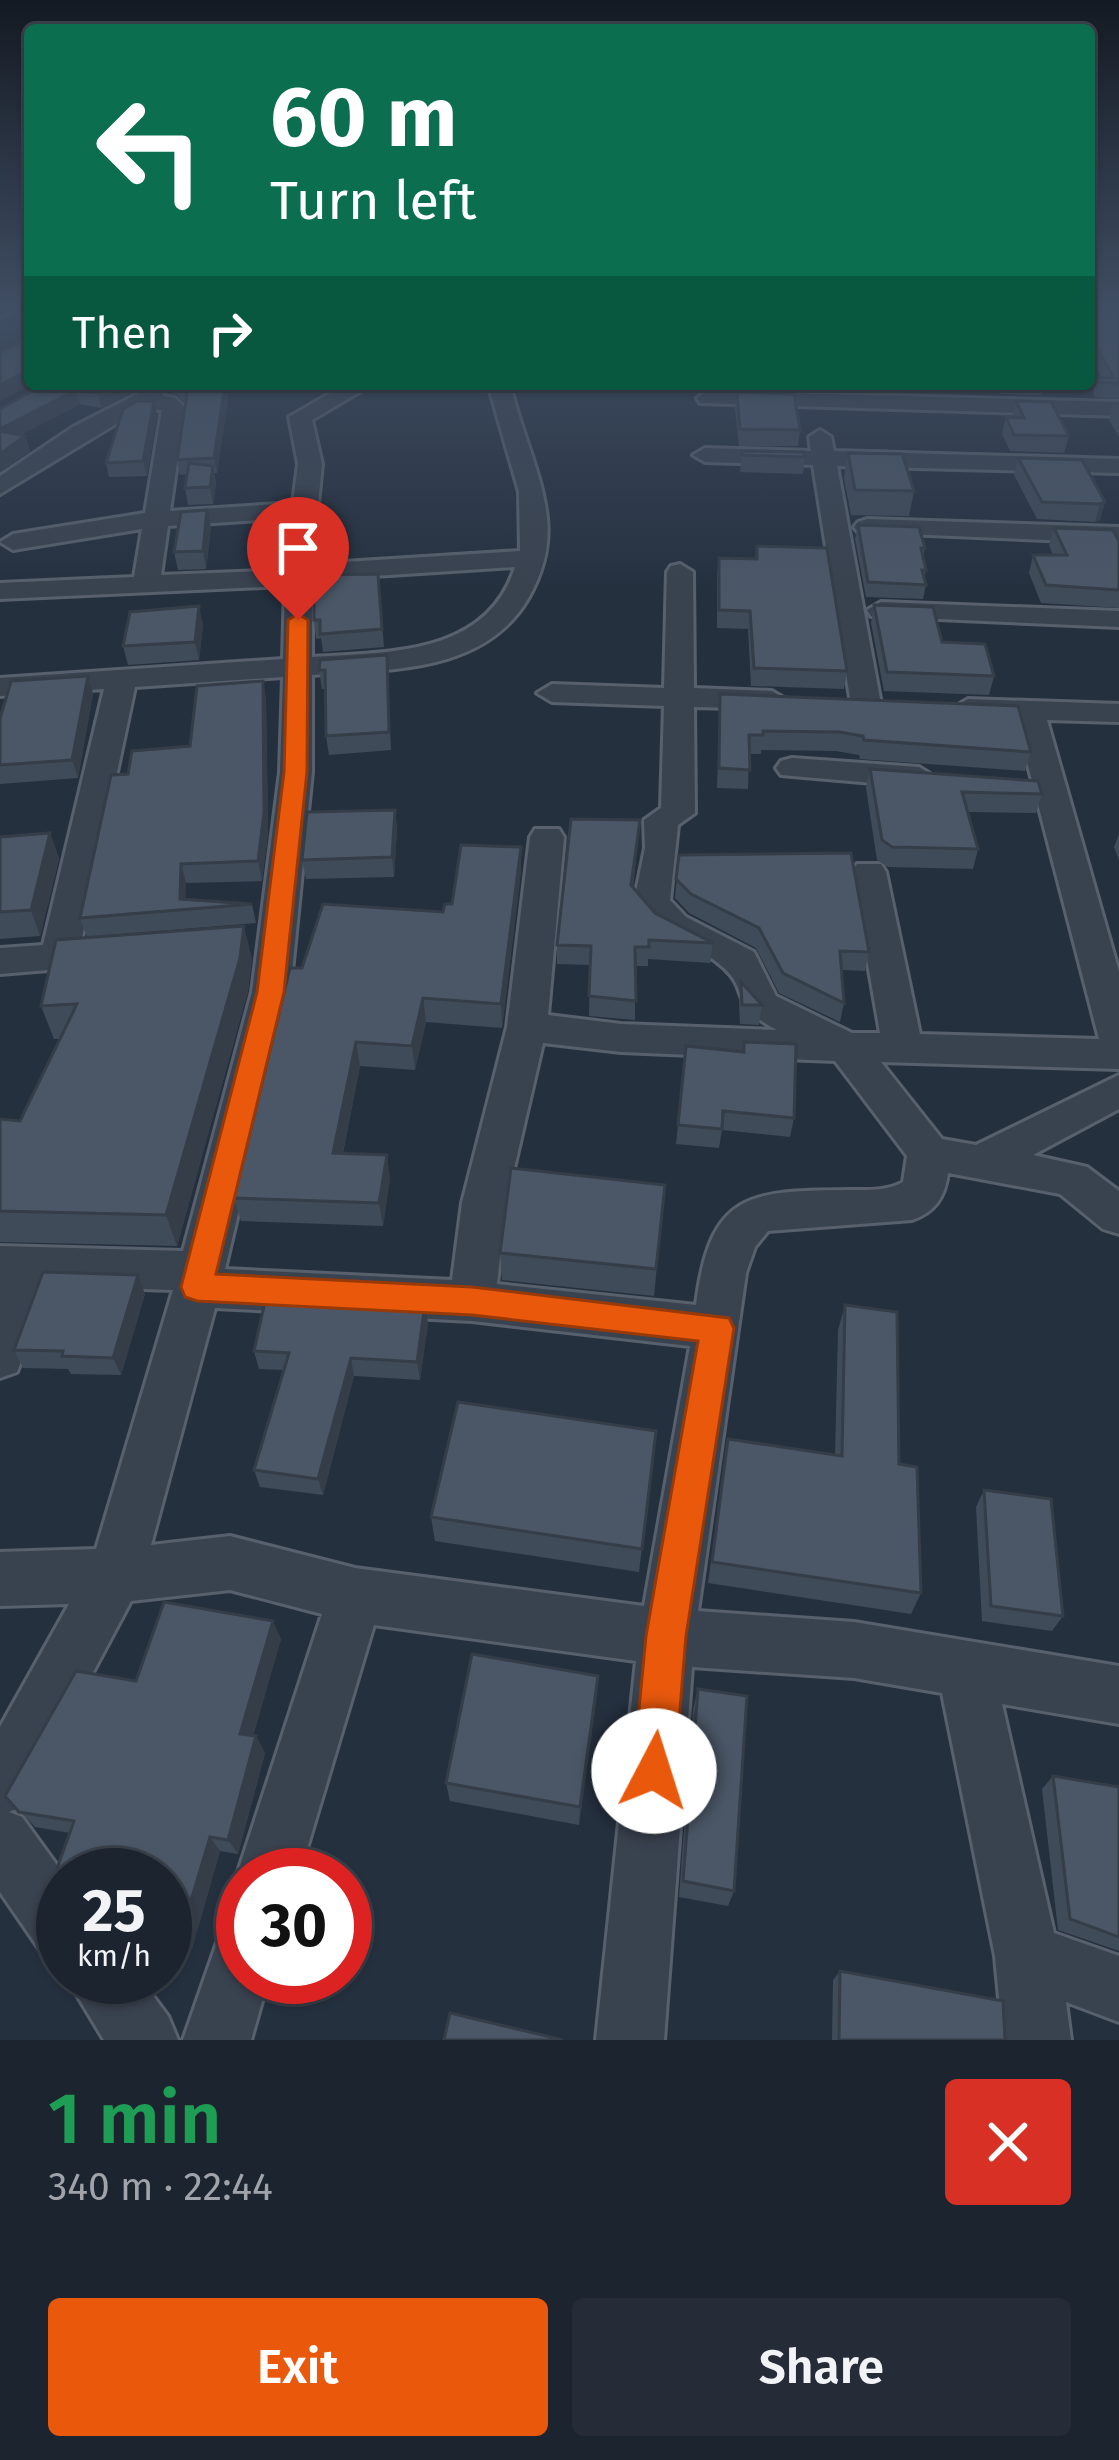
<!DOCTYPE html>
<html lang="en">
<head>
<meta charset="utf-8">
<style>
	:root { --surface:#1c242f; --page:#252c37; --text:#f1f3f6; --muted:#a0a4aa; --line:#3a414b; --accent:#ea580c }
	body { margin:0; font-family:"Fira Sans",sans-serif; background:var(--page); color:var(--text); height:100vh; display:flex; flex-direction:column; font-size:45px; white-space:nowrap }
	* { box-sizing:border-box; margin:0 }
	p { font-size:39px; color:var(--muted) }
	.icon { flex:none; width:66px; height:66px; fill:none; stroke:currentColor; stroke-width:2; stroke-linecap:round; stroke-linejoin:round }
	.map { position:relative; height:2040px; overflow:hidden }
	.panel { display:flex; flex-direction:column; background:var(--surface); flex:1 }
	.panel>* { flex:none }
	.top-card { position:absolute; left:24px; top:24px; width:1071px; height:366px; border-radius:12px; box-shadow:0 3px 9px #0004,0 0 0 3px var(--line); background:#0b6e4f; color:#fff; overflow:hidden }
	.speed { position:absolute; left:36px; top:1848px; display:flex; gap:24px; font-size:60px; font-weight:700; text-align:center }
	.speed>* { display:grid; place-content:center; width:156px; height:156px; border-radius:50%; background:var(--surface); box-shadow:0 3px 9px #0004,0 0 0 3px var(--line); line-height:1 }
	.speed small { font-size:30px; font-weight:400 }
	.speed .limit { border:18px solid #d22; background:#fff; color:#111 }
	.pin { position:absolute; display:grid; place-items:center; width:102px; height:102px; color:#fff; margin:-123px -51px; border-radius:50% 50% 50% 0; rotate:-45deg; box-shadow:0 0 12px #0007 }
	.pin .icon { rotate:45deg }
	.me { position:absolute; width:132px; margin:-66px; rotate:5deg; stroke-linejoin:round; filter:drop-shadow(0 0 9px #0008) }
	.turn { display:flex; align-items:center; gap:42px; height:252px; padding:0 48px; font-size:54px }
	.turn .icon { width:156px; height:156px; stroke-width:2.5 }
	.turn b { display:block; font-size:84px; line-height:102px }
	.then { display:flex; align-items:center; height:114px; padding:0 48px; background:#0003; gap:24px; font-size:45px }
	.round { display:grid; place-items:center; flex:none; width:126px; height:126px; border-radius:12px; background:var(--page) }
	.summary { display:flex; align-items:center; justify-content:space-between; height:204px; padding:0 48px }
	h1 { font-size:72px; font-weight:600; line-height:90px; color:#1e9e55 }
	.button { display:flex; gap:24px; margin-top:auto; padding:24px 48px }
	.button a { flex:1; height:138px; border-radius:12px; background:var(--accent); color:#fff; font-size:48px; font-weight:600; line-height:138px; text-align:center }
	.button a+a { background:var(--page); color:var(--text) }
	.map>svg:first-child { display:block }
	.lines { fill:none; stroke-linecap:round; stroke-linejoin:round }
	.minor-casing { stroke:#57606c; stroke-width:6 }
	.minor { fill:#39424f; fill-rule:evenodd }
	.wall { fill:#404b59 }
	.shaded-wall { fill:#343d48 }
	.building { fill:#4b5767; stroke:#343d48; stroke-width:3 }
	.route { fill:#ea580c; stroke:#983908; stroke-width:3 }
</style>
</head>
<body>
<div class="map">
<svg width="1119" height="2040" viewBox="0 0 1119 2040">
	<rect width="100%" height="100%" fill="#25303f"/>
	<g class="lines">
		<defs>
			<g id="minor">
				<polygon points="0,306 23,306 0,317"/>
				<path d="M346 384H373L312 420 322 464 312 564 520 551 519 492 488 384H510C520 429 542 472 547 518 550 547 543 572 529 597 485 674 389 669 312 675V772L290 992 225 1269 452 1280 462 1203 507 1027 530 837 535 829H559L564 837 548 1015 621 1024 777 1030C727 1004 751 993 724 968 693 939 664 950 634 902L645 848 644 820 661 808 664 706 552 702 537 693 552 684 664 688 667 572 671 566 680 564 693 572 694 688 772 691 787 700 772 709 694 707 695 813 678 825 670 900 686 917 754 952 776 996 852 1033H880L852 872 857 864H881L886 872 920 1034 1099 1039 1016 719 968 717 953 708 968 699 1119 704V722L1047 720 1119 972V1069L881 1062 942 1139 976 1145 1119 1075V1109L1033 1155 1087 1167 1119 1191V1234L1103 1229 1060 1194 948 1173C945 1197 935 1212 912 1220L768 1231 755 1247 746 1273 698 1611 854 1622 1119 1666V1724L1002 1704 1054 1933 1119 1956V2022L1066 2002 1071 2040H1003L995 1956 942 1693 854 1678 692 1667 664 2040H596L636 1661 374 1625 299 1875H243V1890L237 1875 322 1614 230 1590 131 1601 21 1807 9 1812 22 1817 64 1875 63 1959 40 1950 0 1892V1727L69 1604 0 1606V1552L96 1549 173 1290 49 1286 17 1372 0 1378V1246L183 1251 252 992 280 772 283 677 135 687 81 942 98 945 104 954 98 963 85 967 0 974V948L43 945 104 689 0 696V678L283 659 285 586 0 599V583L134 577 142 529 13 550 0 542 13 534 145 513 162 410H139L0 494V476L73 427 155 385 163 387V396L175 398 185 408 170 511 293 503 298 464 289 417ZM291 518 286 570 161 575 168 526ZM515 567C487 656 388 652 312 657V580ZM543 1043 621 1052 835 1061 907 1156 903 1182C888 1191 867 1190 849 1190 748 1191 710 1192 696 1305L497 1284 506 1203ZM215 1308 472 1321 690 1346 644 1606 355 1568 230 1536 151 1545Z"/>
				<polygon points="708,391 1119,402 1119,416 700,403 697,398"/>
				<polygon points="820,430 831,437 834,451 1119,459 1119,473 837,466 881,704 866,713 851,704 813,465 705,462 693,455 705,448 811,451 809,437"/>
				<polygon points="867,519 1119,527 1119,543 858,532 854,527 858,522"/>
				<polygon points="881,602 1119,611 1119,627 871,616 867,610"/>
				<polygon points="792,758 919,767 935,777 919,787 781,775 776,768 781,761"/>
				<polygon points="243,1925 243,1977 269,1977 251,2040 183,2040 220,1934"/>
				<polygon points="66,1977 139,1977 168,2016 178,2040 104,2040"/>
			</g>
		</defs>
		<use href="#minor" class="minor-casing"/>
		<use href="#minor" class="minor"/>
	</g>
	<g class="wall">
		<polygon points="1089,306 1119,309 1119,399 1095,397 1093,393 1097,378 1102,378 1089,356"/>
		<polygon points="45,384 147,384 101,408 80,404 21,435 25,436 30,451 0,472 0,409"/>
		<polygon points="165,384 230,384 217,473 214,473 216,483 213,504 188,505 185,488 187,474 180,475 177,460 185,404 178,395 167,392"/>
		<polygon points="719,384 793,384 792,389 719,387"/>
		<polygon points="998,384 1043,384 1041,395 1001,394"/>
		<polygon points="737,392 800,430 798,446 739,446 735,409"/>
		<polygon points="1016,401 1069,436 1064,453 1010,451 1002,434 1006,417 1012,418"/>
		<polygon points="1113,405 1119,405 1119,437 1109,420"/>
		<polygon points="157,415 147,476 109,477 106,463"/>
		<polygon points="742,451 805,457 803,474 740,472"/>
		<polygon points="848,453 914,491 909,516 851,515 844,478"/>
		<polygon points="1018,458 1105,502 1100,520 1095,522 1037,519 1014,475"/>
		<polygon points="858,525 925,548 923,557 926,570 924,579 926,585 923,599 866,597 855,539"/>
		<polygon points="211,528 206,569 178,570 174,552"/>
		<polygon points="1054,528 1119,541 1119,608 1041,603 1029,573 1033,555 1053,555 1049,545"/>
		<polygon points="757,546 847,671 844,689 751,686 748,629 717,628 717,575 719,558 755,559"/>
		<polygon points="378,574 384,647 323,652 321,638 316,639 314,620"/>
		<polygon points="874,605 994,676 989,695 884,691 871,623"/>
		<polygon points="203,624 199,660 128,665 123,646"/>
		<polygon points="387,655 391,750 329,755 326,736 326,689 322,689 319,670"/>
		<polygon points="88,676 93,694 78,778 0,784 0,719"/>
		<polygon points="263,681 266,700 268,833 262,881 186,883 185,900 252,904 256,923 87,937 80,918 128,774 190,746"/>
		<polygon points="720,694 1031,752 1025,771 860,759 859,755 836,751 761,750 761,754 749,754 748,789 717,788"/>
		<polygon points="870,769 1042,794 1036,813 968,812 978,849 973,869 888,867 877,860 866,788"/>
		<polygon points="395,810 397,829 394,877 306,879 302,860"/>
		<polygon points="640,820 633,887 655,913 713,943 710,963 648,959 648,966 635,966 635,1020 589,1016 590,965 557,964 557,945"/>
		<polygon points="50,833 59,859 40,936 0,939 0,837"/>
		<polygon points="1119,834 1119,860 1114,847"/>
		<polygon points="521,847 521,871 502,1028 426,1022 415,1070 360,1066 343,1153 390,1178 383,1226 241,1221 234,1198 302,968 443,912"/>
		<polygon points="679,855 869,952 865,971 841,970 844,1003 840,1022 779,993 756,948 689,913 675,898"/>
		<polygon points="252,959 248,991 177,1246 0,1242 0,1119 20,1121 60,1039 54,1039 41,1006"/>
		<polygon points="741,982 762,1005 759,1025 740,1024 739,1002"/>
		<polygon points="744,1042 794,1118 790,1137 722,1130 719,1148 676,1144 686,1046 743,1051"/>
		<polygon points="665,1185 654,1296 502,1280 500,1253"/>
		<polygon points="145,1294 121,1375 71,1374 68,1369 23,1368 14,1350"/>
		<polygon points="845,1305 899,1464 921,1593 911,1614 708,1583 728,1439 835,1455 838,1330"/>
		<polygon points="428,1323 420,1380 354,1376 323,1495 260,1487 254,1470 284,1370 259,1369 254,1351"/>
		<polygon points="656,1431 639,1572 435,1541 431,1517"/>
		<polygon points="984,1490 1063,1616 1052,1631 982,1621 976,1507"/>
		<polygon points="281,1639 253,1736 256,1736 265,1753 238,1854 220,1851 192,1949 165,1945 165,1875 63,1875 63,1923 53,1914 70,1833 35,1827 5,1796 136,1681"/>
		<polygon points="598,1676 579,1825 450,1801 446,1783"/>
		<polygon points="698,1689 734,1891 728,1906 679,1897 693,1709"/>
		<polygon points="1053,1776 1119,1787 1119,1951 1058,1930 1042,1789"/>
		<polygon points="840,1971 1005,2040 832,2040 833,1980"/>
	</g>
	<g class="shaded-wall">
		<polygon points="30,369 30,384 32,384 0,401 0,385"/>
		<polygon points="116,384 147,384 101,408 98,393"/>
		<polygon points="225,384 230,384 217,473 214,458"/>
		<polygon points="76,390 80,404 2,445 0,429"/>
		<polygon points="154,401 157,415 147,476 143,461"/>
		<polygon points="25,436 30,451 0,472 0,454"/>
		<polygon points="213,466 216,483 213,504 210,487"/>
		<polygon points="1105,502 1100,520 1095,522 1100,504"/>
		<polygon points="207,510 211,528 206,569 203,551"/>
		<polygon points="199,606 203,624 199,660 195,642"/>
		<polygon points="88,676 93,694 78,778 72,760"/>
		<polygon points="263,681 266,700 268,833 262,881 258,861"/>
		<polygon points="395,810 397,829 394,877 392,857"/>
		<polygon points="50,833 59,859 40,936 31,910"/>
		<polygon points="521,847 521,871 502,1028 501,1004"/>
		<polygon points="181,864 186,883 185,909 180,899"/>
		<polygon points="244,926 252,959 248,991 177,1246 166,1215"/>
		<polygon points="423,998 426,1022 415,1070 412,1046"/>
		<polygon points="356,1042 360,1066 338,1176 333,1153"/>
		<polygon points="387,1155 390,1178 383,1226 379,1203"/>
		<polygon points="138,1275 145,1294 121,1375 113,1358"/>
		<polygon points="425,1305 428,1323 420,1380 417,1362"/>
		<polygon points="351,1358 354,1376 323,1495 318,1479"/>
		<polygon points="273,1621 281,1639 249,1750 240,1734"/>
		<polygon points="598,1676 597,1696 579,1825 580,1807"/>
		<polygon points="256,1736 265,1753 238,1854 228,1840"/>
		<polygon points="210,1837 220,1851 192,1949 180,1937"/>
	</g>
	<g class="building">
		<polygon points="1089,306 1117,306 1119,309 1119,383 1099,382 1097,378 1114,378 1089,334"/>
		<polygon points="30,337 30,369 0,385 0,353"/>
		<polygon points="45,384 116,384 98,393 76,390 0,429 0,409"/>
		<polygon points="178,384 225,384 214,458 177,460 187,394"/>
		<polygon points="737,392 794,394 800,430 740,429"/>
		<polygon points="137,401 154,401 143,461 106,463 123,409"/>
		<polygon points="1016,401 1051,402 1069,436 1014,435 1006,417 1024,418"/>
		<polygon points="0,431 25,436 0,454"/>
		<polygon points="742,451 804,452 805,457 742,455"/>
		<polygon points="848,453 902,454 914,491 855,490"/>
		<polygon points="1018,458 1082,460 1105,502 1100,504 1042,502"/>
		<polygon points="189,463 213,466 210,487 185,488"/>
		<polygon points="207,510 203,551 174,552 181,512"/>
		<polygon points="858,525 919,527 925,548 921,548 926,570 922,570 926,585 868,582"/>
		<polygon points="1054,528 1113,530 1119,541 1119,590 1046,585 1033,555 1067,555"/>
		<polygon points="757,546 827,548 847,671 754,668 750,611 719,610 719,558 757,559"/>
		<polygon points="378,574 382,629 320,634 320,620 314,620 314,575"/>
		<polygon points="874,605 933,607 942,642 985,644 994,676 887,672"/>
		<polygon points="199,606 195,642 123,646 130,612"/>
		<polygon points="387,655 389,732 326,736 325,670 319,670 320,660"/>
		<polygon points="88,676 72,760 0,765 0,719 11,681"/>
		<polygon points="263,681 264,813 258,861 181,864 180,899 252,904 80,918 111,775 128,774 132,751 190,746 197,686"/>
		<polygon points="720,694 1018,706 1031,752 864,740 863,736 839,732 763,731 763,735 749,735 750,770 719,768"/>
		<polygon points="870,769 1038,781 1042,794 962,792 978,849 892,847 882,840"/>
		<polygon points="395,810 392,857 302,860 307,812"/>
		<polygon points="571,819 640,820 631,885 655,913 713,943 649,940 649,947 635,947 636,1001 589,996 591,946 557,945"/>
		<polygon points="50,833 31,910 0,912 0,837"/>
		<polygon points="461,845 521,847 501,1004 423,998 412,1046 356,1042 333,1153 387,1155 379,1203 234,1198 290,968 302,968 323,904 443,912 445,904 452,904"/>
		<polygon points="851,853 869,952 840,951 844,1003 783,973 759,928 691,894 676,879 679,855"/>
		<polygon points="244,926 240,958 166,1215 0,1211 0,1119 20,1121 77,1004 41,1006 56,940"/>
		<polygon points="741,982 762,1005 742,1005"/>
		<polygon points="744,1042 796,1044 794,1118 723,1111 722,1129 678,1125 686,1046 744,1052"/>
		<polygon points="511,1168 665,1185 656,1269 500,1253"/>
		<polygon points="43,1272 138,1275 113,1358 62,1356 63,1351 14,1350"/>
		<polygon points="266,1297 425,1305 417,1362 351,1358 318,1479 254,1470 289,1353 254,1351"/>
		<polygon points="845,1305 897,1312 899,1464 917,1467 921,1593 712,1562 728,1439 842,1456"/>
		<polygon points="458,1402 656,1431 642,1549 431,1517"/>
		<polygon points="984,1490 1051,1499 1063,1616 991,1606"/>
		<polygon points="164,1602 273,1621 240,1734 256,1736 228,1840 210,1837 180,1937 165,1934 165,1875 63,1875 63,1916 53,1914 53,1880 74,1821 19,1812 5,1796 76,1671 136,1681"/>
		<polygon points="472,1654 598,1676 580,1807 446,1783"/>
		<polygon points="698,1689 747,1696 734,1891 683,1881"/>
		<polygon points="1053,1776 1119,1787 1119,1937 1070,1919"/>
		<polygon points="840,1971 1003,2001 1005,2040 839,2040"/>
		<polygon points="450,2013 563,2040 444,2040"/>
	</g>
	<linearGradient id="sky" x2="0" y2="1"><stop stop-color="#141a23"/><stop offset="0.52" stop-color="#404e63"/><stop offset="1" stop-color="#404e63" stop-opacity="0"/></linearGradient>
	<rect width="1119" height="592" fill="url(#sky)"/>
	<polygon class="route" points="298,614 308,620 307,772 284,992 216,1274 472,1287 729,1318 734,1328 686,1636 675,1771 669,1786 654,1792 639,1786 633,1771 646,1636 698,1341 472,1315 197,1301 185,1297 181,1287 257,992 284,772 288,620"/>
</svg>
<div class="speed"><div>25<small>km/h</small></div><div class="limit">30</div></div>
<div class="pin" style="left:298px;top:620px;background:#d93025"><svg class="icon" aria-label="arrive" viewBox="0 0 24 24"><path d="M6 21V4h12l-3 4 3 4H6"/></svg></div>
<svg class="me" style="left:654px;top:1771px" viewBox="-20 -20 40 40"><circle r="19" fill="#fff"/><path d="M0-13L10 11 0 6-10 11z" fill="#ea580c"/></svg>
<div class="top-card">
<div class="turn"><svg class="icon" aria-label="left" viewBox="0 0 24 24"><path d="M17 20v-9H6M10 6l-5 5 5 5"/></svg><div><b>60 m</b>Turn left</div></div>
<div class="then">Then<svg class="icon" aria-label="right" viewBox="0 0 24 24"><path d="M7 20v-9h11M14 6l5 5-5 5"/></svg></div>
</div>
</div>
<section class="panel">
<div class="summary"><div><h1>1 min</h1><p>340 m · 22:44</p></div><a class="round" style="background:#d93025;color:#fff"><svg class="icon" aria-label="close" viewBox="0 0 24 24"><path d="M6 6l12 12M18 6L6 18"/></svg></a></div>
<div class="button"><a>Exit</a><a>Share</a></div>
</section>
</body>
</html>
